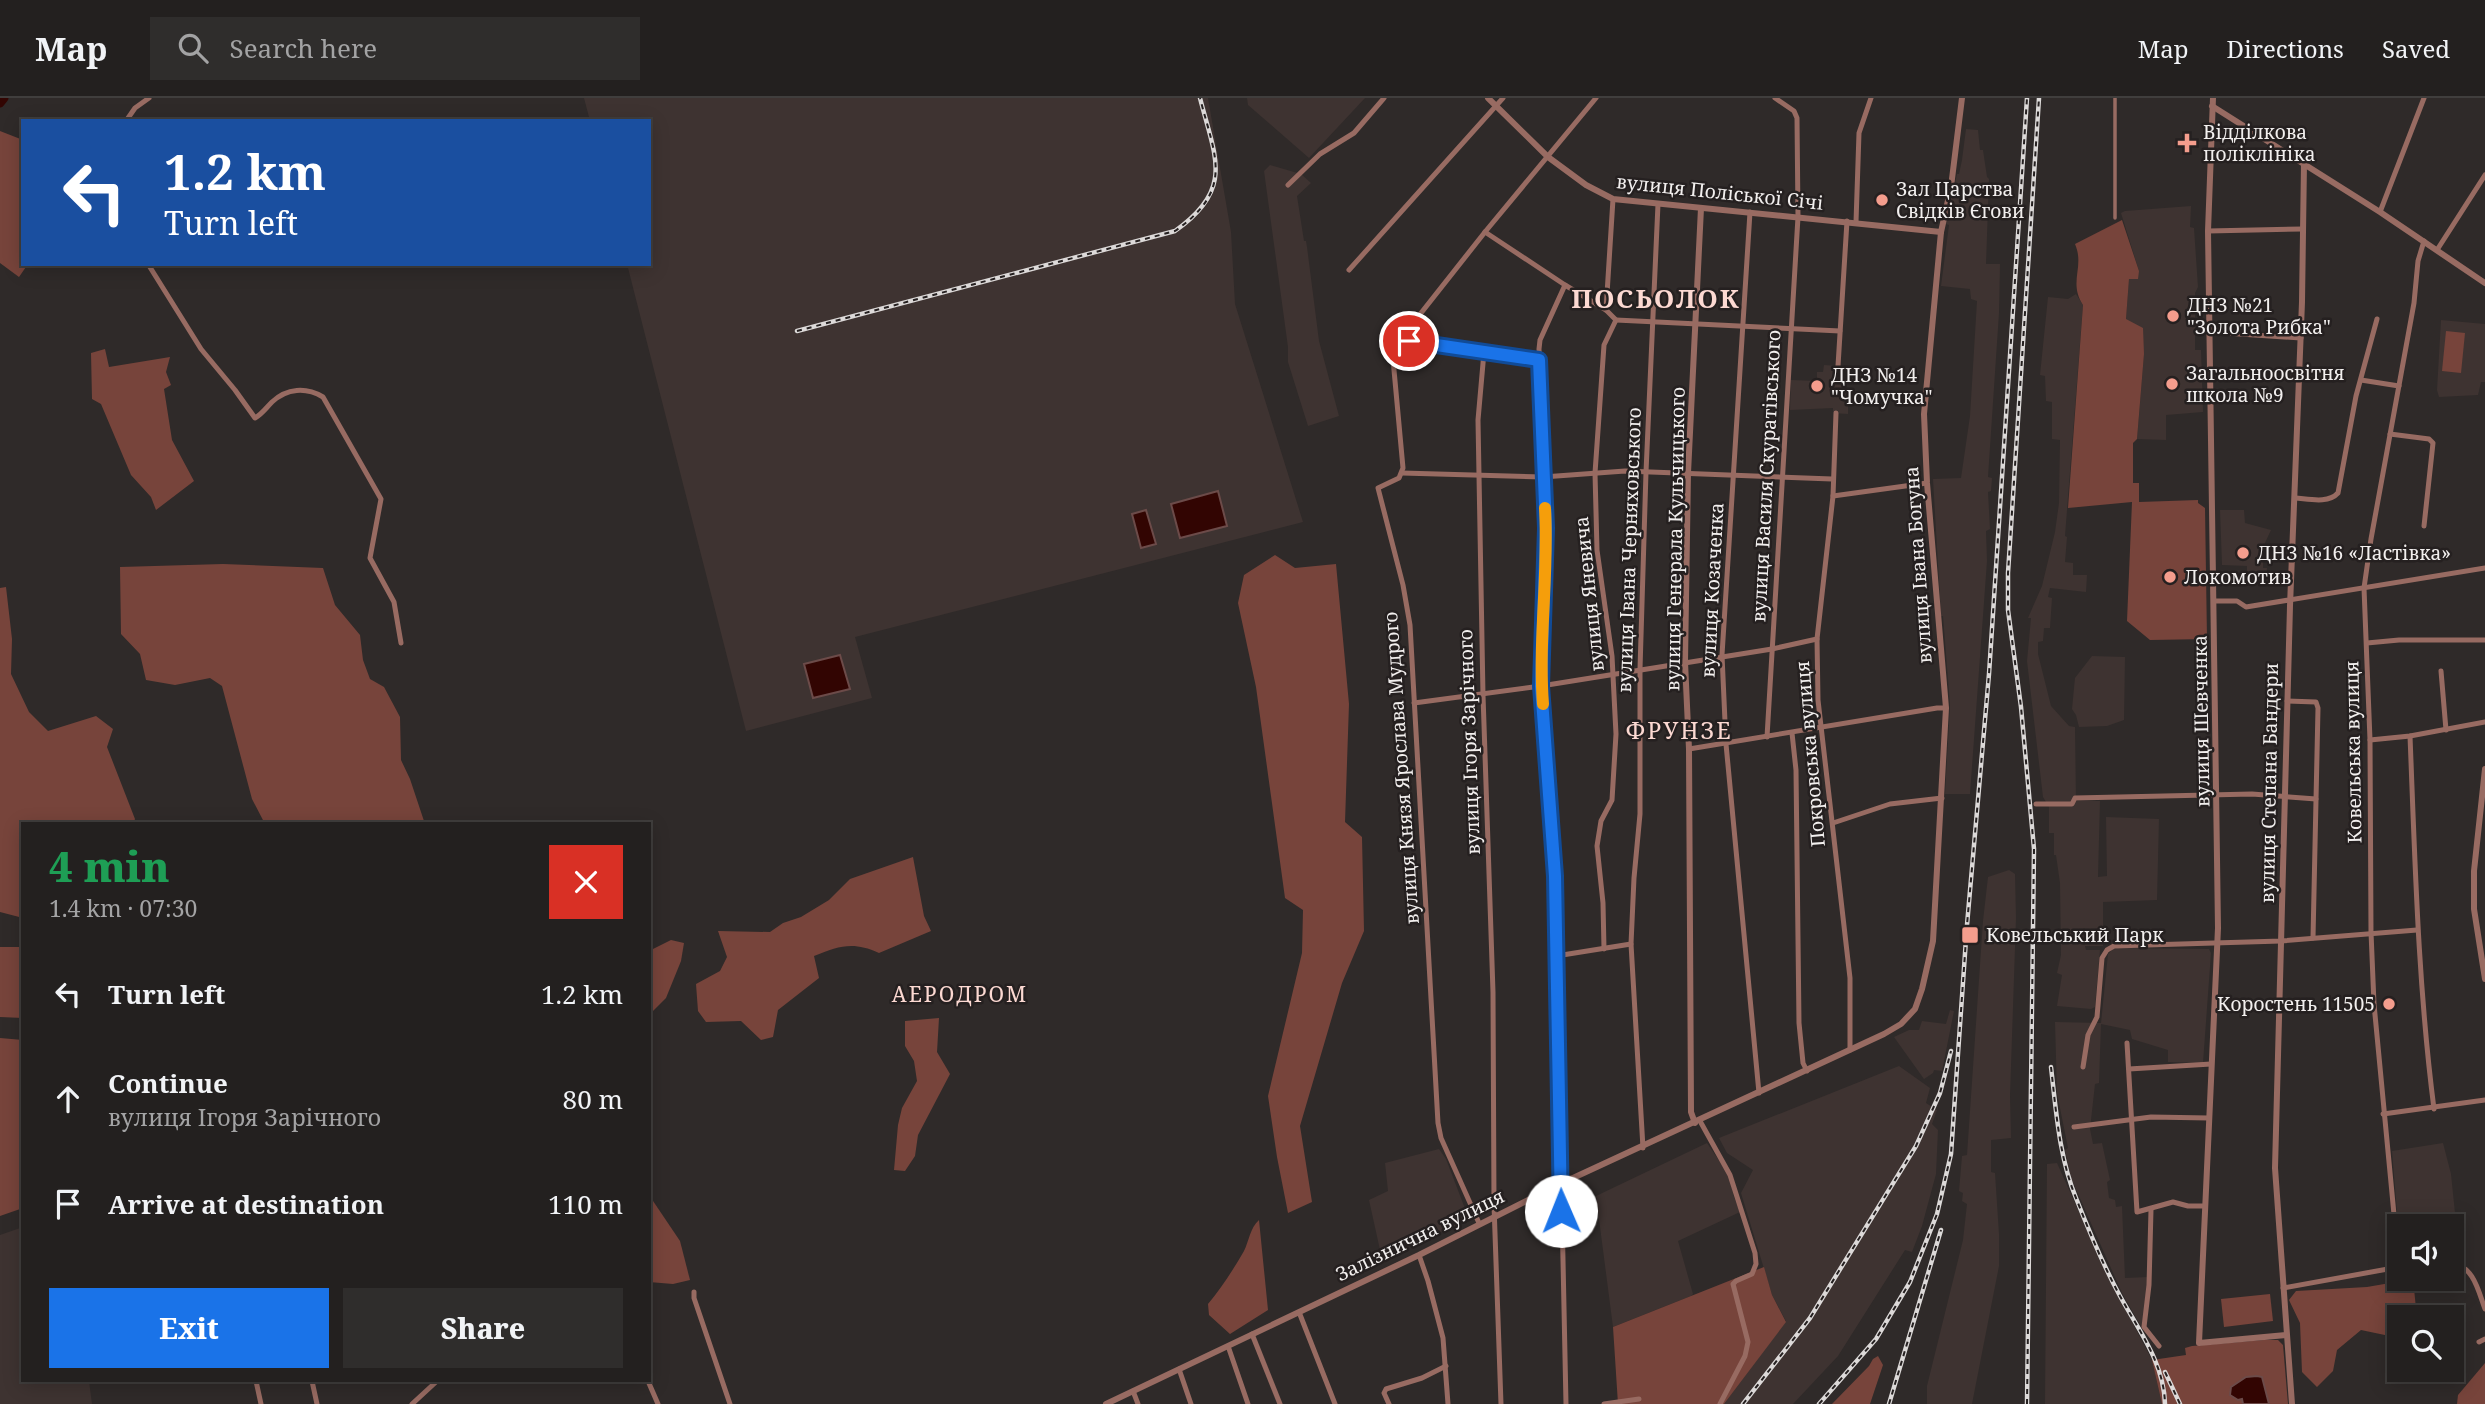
<!DOCTYPE html>
<html lang="en">
<head>
<meta charset="utf-8">
<style>
	:root { --surface:#23201f; --page:#2f2d2c; --text:#f1f3f6; --muted:#a3a3a4; --line:#403e3d; --accent:#1a73e8 }
	body { margin:0; font-family:"Noto Serif",serif; background:var(--page); color:var(--text); height:100vh; display:flex; flex-direction:column; font-size:26px; white-space:nowrap }
	* { box-sizing:border-box; margin:0 }
	p { font-size:23px; color:var(--muted) }
	.icon { flex:none; width:38px; height:38px; fill:none; stroke:currentColor; stroke-width:2; stroke-linecap:round; stroke-linejoin:round }
	.map { position:relative; flex:1; overflow:hidden }
	.drawer { position:absolute; left:21px; top:724px; width:630px; height:560px; display:flex; flex-direction:column; background:var(--surface); border-radius:0px; box-shadow:0 4px 18px #0003,0 0 0 2px var(--line) }
	.drawer>* { flex:none }
	.guide { position:absolute; left:21px; top:21px; width:630px; height:147px; border-radius:0px; box-shadow:0 4px 18px #0003,0 0 0 2px var(--line); background:#1a4fa0; color:#fff; overflow:hidden }
	.fabs { position:absolute; left:2387px; top:1116px; display:grid; gap:14px }
	.fabs a { display:grid; place-items:center; width:77px; height:77px; border-radius:0px; background:var(--surface); box-shadow:0 4px 18px #0003,0 0 0 2px var(--line); font-size:35px }
	.pin { position:absolute; display:grid; place-items:center; width:60px; height:60px; color:#fff; margin:-30px; border:4px solid #fff; border-radius:50%; box-shadow:0 2px 7px #0007 }
	.me { position:absolute; width:77px; margin:-38px; rotate:359deg; stroke-linejoin:round; filter:drop-shadow(0 0 5px #0008) }
	.turn { display:flex; align-items:center; gap:24px; height:147px; padding:0 28px; font-size:32px }
	.turn .icon { width:91px; height:91px; stroke-width:2.5 }
	.turn b { display:block; font-size:49px; line-height:60px }
	.round { display:grid; place-items:center; flex:none; width:74px; height:74px; border-radius:0px; background:var(--page) }
	.head { display:flex; align-items:center; justify-content:space-between; height:119px; padding:0 28px }
	h1 { font-size:42px; font-weight:800; line-height:52px; color:#1e9e55 }
	.action { display:flex; gap:14px; margin-top:auto; padding:14px 28px }
	.action a { flex:1; height:80px; border-radius:0px; background:var(--accent); color:#fff; font-size:28px; font-weight:800; line-height:80px; text-align:center }
	.action a+a { background:var(--page); color:var(--text) }
	ul { padding:0; list-style:none }
	li { display:flex; align-items:center; gap:21px; height:105px; padding:0 28px }
	li div { flex:1 }
	li b { display:block; font-size:26px }
	li em { font-style:normal }
	header { display:flex; align-items:center; gap:42px; box-sizing:border-box; height:98px; padding:0 35px; background:var(--surface); border-bottom:2px solid var(--line) }
	header strong { font-size:33px }
	nav { display:flex; gap:38px; margin-inline-start:auto; font-size:24px }
	.search { width:490px; height:63px; background:var(--page); display:flex; align-items:center; gap:18px; box-sizing:border-box; padding:0 24px; border-radius:0px; color:var(--muted); font-size:26px }
	.map>svg:first-child { display:block }
	.built { fill:#3e3331 }
	.green { fill:#77443b }
	.water { fill:#320502; stroke:#6c4b49; stroke-width:2 }
	.lines { fill:none; stroke-linecap:round; stroke-linejoin:round }
	.river { stroke:#320502; stroke-width:9 }
	.pedestrian { stroke:#986b62; stroke-width:3.5 }
	.minor { stroke:#986b62; stroke-width:5 }
	.tertiary { stroke:#986b62; stroke-width:6 }
	.rail-casing { stroke:#dcd9d8; stroke-width:4.5 }
	.rail { stroke:#252020; stroke-width:2; stroke-dasharray:5; stroke-linecap:butt }
	.route-casing { stroke:#114b97; stroke-width:18 }
	.route { stroke:#1a73e8; stroke-width:12 }
	.slow { stroke:#f59e0b; stroke-width:12 }
	.poi-dot { fill:#f49d8d; stroke:#252020; stroke-width:2.5 }
	.labels { text-anchor:middle; stroke-width:5; stroke-linejoin:round; paint-order:stroke }
	.poi-label { font-size:19px; fill:#f2efee; stroke:#252020; text-anchor:start }
	.street-label { font-size:19px; fill:#f2efee; stroke:#252020 }
	.neighbourhood-label { font-size:21px; letter-spacing:2px; fill:#fcd9d2; stroke:#252020 }
	.quarter-label { font-size:23px; letter-spacing:2px; fill:#fcd9d2; stroke:#252020 }
	.district-label { font-size:26px; font-weight:bold; letter-spacing:2px; fill:#fcd9d2; stroke:#252020 }
</style>
</head>
<body>
<header>
<strong>Map</strong>
<div class="search"><svg class="icon" aria-label="search" viewBox="0 0 24 24"><circle cx="10" cy="10" r="6"/><path d="M15 15l6 6"/></svg>Search here</div>
<nav><a>Map</a><a>Directions</a><a>Saved</a></nav>
</header>
<div class="map">
<svg width="2485" height="1306" viewBox="0 0 2485 1306">
	<rect width="100%" height="100%" fill="#2f2a29"/>
	<g class="built">
		<polygon points="584,0 1208,0 1231,134 1235,206 1303,424 855,539 872,600 746,633 627,166 649,166 649,23 590,23"/>
		<polygon points="1247,0 1365,0 1309,60 1248,7"/>
		<polygon points="1966,31 1978,32 1980,52 1983,52 1987,79 1989,81 1986,166 2000,166 1999,215 1988,379 1992,380 1991,393 1988,394 1990,431 1986,433 1987,463 1970,696 1945,696 1950,607 1943,518 1941,518 1933,381 1961,380 1970,318 1977,203 1971,201 1970,191 1941,188 1949,127 1946,126 1957,76 1959,76 1962,62"/>
		<polygon points="1270,67 1301,76 1311,85 1297,98 1304,143 1306,143 1307,149 1319,243 1339,318 1308,328 1288,264 1288,249 1264,73"/>
		<polygon points="2191,108 2190,129 2194,130 2198,189 2195,195 2195,252 2201,252 2203,314 2166,317 2166,342 2137,341 2144,256 2126,221 2129,180 2139,173 2121,115 2125,113"/>
		<polygon points="2076,196 2083,207 2065,438 2067,439 2065,464 2073,465 2073,477 2087,477 2086,494 2050,490 2048,499 2052,500 2050,530 2044,530 2043,543 2038,544 2038,556 2051,608 2069,628 2075,629 2076,703 2100,703 2098,779 2107,778 2106,719 2159,721 2157,802 2103,804 2103,848 2085,848 2086,852 2100,852 2095,909 2091,911 2057,908 2062,877 2057,875 2061,857 2060,785 2056,757 2054,757 2054,735 2049,735 2049,709 2043,699 2027,563 2031,520 2028,520 2042,488 2055,434 2059,405 2060,342 2052,341 2052,304 2046,303 2045,278 2040,277 2048,199 2068,201"/>
		<polygon points="2441,222 2485,226 2485,284 2481,284 2478,297 2439,299 2437,292"/>
		<polygon points="1824,267 1838,268 1843,275 1843,292 1848,293 1848,316 1833,315 1833,310 1790,312 1791,282 1817,283 1817,274 1823,274"/>
		<polygon points="2220,412 2244,412 2245,425 2271,432 2264,447 2263,470 2267,470 2266,483 2247,482 2247,468 2222,467"/>
		<polygon points="2092,558 2125,559 2124,622 2107,628 2079,629 2076,617 2072,611 2075,580"/>
		<polygon points="2009,772 2015,776 2016,820 2010,998 2011,1040 1991,1042 1991,1074 1995,1075 1999,1136 1999,1168 1972,1306 1927,1306 1927,1288 1963,1142 1967,1106 1962,1103 1963,1095 1959,1093 1962,1058 1967,1057 1983,823 1988,779"/>
		<polygon points="2114,850 2209,851 2211,855 2203,965 2168,964 2168,952 2132,941 2130,932 2101,926 2099,985 2095,986 2090,1031 2093,1046 2102,1045 2110,1082 2107,1084 2109,1100 2115,1102 2116,1109 2122,1108 2125,1180 2148,1179 2143,1232 2122,1195 2071,1080 2065,1052 2068,1050 2057,995 2055,924 2101,925 2108,856"/>
		<polygon points="1950,912 1954,913 1942,973 1934,972 1933,975 1924,981 1894,939 1909,932 1919,932 1922,923 1946,926"/>
		<polygon points="1899,968 1930,990 1926,1005 1937,1012 1932,1026 1938,1032 1936,1076 1922,1128 1912,1154 1905,1152 1838,1258 1793,1306 1724,1306 1786,1223 1772,1197 1741,1095 1753,1072 1727,1055 1719,1040"/>
		<polygon points="1707,1045 1729,1077 1734,1099 1740,1114 1678,1143 1693,1196 1691,1198 1613,1229 1596,1098"/>
		<polygon points="2443,1045 2451,1076 2459,1154 2452,1155 2452,1129 2399,1129 2399,1138 2392,1053"/>
		<polygon points="1439,1051 1446,1061 1469,1121 1382,1161 1369,1102 1388,1093 1385,1065"/>
		<polygon points="2057,1065 2108,1178 2152,1262 2162,1306 2045,1306 2047,1066"/>
		<polygon points="23,1129 23,1283 89,1283 92,1306 0,1306 0,1137"/>
	</g>
	<g class="green">
		<polygon points="0,33 23,42 23,166 28,166 19,179 0,165"/>
		<path d="M2122 122 2139 173 2138 181H2129L2126 221 2143 230 2144 256 2137 341 2133 345V385H2139V404L2198 402V405L2205 410 2207 541 2150 542 2127 523 2132 404 2068 410 2083 207C2068 184 2085 169 2075 146Z"/>
		<polygon points="2446,233 2465,235 2461,275 2442,273"/>
		<polygon points="105,251 109,269 170,259 166,274 171,287 164,291 172,342 194,383 156,412 151,399 131,377 101,306 92,301 91,255"/>
		<polygon points="1275,457 1295,470 1336,466 1349,606 1345,724 1362,739 1364,833 1342,885 1300,1028 1312,1104 1288,1115 1277,1059 1268,998 1302,855 1303,812 1285,800 1256,589 1238,505 1244,477"/>
		<polygon points="223,466 323,470 335,507 360,537 363,562 370,581 384,589 400,619 401,662 410,681 425,726 265,726 252,701 222,588 210,580 175,587 146,582 140,556 121,536 120,469"/>
		<polygon points="6,489 12,541 11,576 29,614 48,633 96,618 113,631 107,649 135,721 133,726 23,726 23,820 0,814 0,490"/>
		<path d="M913 759 924 818 931 833 879 855C853 843 839 848 814 858L819 880 778 912 773 939 761 942 741 923 706 924 698 913 696 886 720 873 727 859 718 833 770 834 783 825 801 819 829 802 850 781Z"/>
		<polygon points="671,842 684,845 681,863 666,900 649,917 649,853"/>
		<polygon points="0,849 23,849 23,920 0,919"/>
		<polygon points="939,920 937,954 950,976 918,1037 915,1058 905,1073 894,1072 898,1027 902,1010 917,983 914,963 905,948 905,923"/>
		<polygon points="0,940 23,942 23,1110 0,1118"/>
		<polygon points="649,1097 680,1143 690,1182 673,1186 649,1184"/>
		<path d="M1259 1122 1268 1212 1230 1236 1209 1217 1208 1206C1222 1189 1233 1172 1244 1153 1249 1143 1250 1130 1259 1122Z"/>
		<polygon points="1764,1169 1772,1197 1786,1224 1724,1306 1618,1306 1613,1229"/>
		<polygon points="2413,1181 2417,1220 2399,1220 2399,1240 2361,1232 2337,1252 2333,1273 2317,1289 2302,1274 2300,1225 2289,1202 2296,1193 2367,1189"/>
		<polygon points="2270,1196 2273,1223 2224,1229 2221,1201"/>
		<polygon points="2264,1242 2278,1242 2283,1247 2288,1306 2162,1306 2152,1262 2186,1257 2185,1250 2192,1248"/>
		<polygon points="1878,1258 1883,1267 1870,1306 1832,1306 1869,1268 1873,1261"/>
		<polygon points="2485,1265 2485,1306 2457,1306 2458,1297"/>
	</g>
	<g class="water">
		<polygon points="1218,393 1227,428 1180,440 1171,406"/>
		<polygon points="1146,412 1156,446 1141,450 1132,416"/>
		<polygon points="840,557 850,591 813,600 804,566"/>
		<polygon points="2257,1278 2262,1279 2269,1306 2243,1306 2242,1301 2238,1302 2230,1297 2231,1289 2246,1279"/>
	</g>
	<g class="lines">
		<polyline class="river" points="0,5 4,0"/>
		<polyline class="pedestrian" points="2115,0 2115,120"/>
		<g class="minor">
			<polyline points="126,23 135,10 149,0"/>
			<polyline points="1288,87 1320,56 1354,35 1384,0"/>
			<polyline points="1750,114 1722,557 1726,646 1759,995"/>
			<polyline points="2380,114 2424,0"/>
			<polyline points="1856,124 1859,35 1871,0"/>
			<polyline points="2208,133 2302,131"/>
			<polyline points="1485,134 1565,187 1606,212"/>
			<polyline points="2437,152 2485,77"/>
			<path d="M148 166 201 251 235 292 255 320C262 316 266 310 272 304 287 290 306 289 323 299L381 401 370 460 394 504 401 545"/>
			<polyline points="1349,172 1503,0"/>
			<polyline points="1565,187 1540,242 1539,251 1546,430 1541,588 1555,778 1566,1306"/>
			<polyline points="1616,222 1840,233"/>
			<polyline points="2210,234 2301,240"/>
			<polyline points="1402,239 1409,242 1484,254 1478,322 1483,597 1493,894 1494,1107 1501,1306"/>
			<polyline points="1484,254 1539,262"/>
			<polyline points="1838,268 1847,123"/>
			<polyline points="2361,282 2399,288"/>
			<polyline points="1836,315 1833,398 1817,541 1818,602 1850,880 1850,952"/>
			<polyline points="2390,336 2429,341 2433,345 2424,428"/>
			<polyline points="1402,375 1543,379 1625,373 1832,381"/>
			<polyline points="1833,398 1927,385"/>
			<path d="M2295 400C2309 401 2328 406 2338 395L2356 298 2377 221"/>
			<polyline points="2214,503 2237,503 2246,509 2485,470"/>
			<polyline points="2367,545 2399,542 2485,542"/>
			<polyline points="2441,573 2446,632"/>
			<polyline points="2287,603 2316,604 2318,610 2313,840"/>
			<polyline points="1414,605 1541,588 1772,551 1817,541"/>
			<polyline points="1792,635 1796,672 1799,925 1803,965 1807,973"/>
			<path d="M2410 638C2415 763 2418 887 2434 1011"/>
			<polyline points="1767,639 1798,119 1797,20 1794,13 1775,0"/>
			<polyline points="2370,642 2410,638 2485,624"/>
			<polyline points="1689,651 1937,610 1946,610"/>
			<polyline points="2036,706 2072,706 2075,700 2252,696 2316,701"/>
			<polyline points="1833,725 1890,706 1942,700"/>
			<polyline points="1604,851 1603,805 1597,748 1601,723 1612,702 1616,636 1612,558 1597,452 1595,375 1604,247 1616,222 1606,212 1613,101"/>
			<polyline points="1556,858 1631,846"/>
			<polyline points="2127,945 2137,1114 2173,1104 2188,1108 2205,1108"/>
			<polyline points="2083,969 2088,937 2097,919 2102,860 2107,852 2114,848 2281,843 2417,832"/>
			<polyline points="2129,971 2211,966"/>
			<polyline points="2383,1016 2485,1002"/>
			<polyline points="1700,1023 1730,1077 1755,1155 1756,1166 1752,1176 1736,1183 1733,1186 1748,1244 1745,1258 1720,1306"/>
			<polyline points="2074,1029 2151,1019 2209,1020"/>
			<polyline points="1643,1050 1631,846 1634,780 1640,716 1640,571 1646,374 1658,106"/>
			<polyline points="2151,1112 2149,1187 2144,1229 2159,1248"/>
			<polyline points="1479,1125 1441,1040 1438,1025 1410,527 1403,487 1378,390 1399,380 1403,370 1393,261 1395,248 1485,134 1596,0"/>
			<polyline points="1419,1157 1428,1183 1443,1240 1448,1306"/>
			<path d="M2452 1165C2474 1169 2478 1192 2485 1211"/>
			<polyline points="2399,1169 2374,906 2371,834 2370,642 2364,490 2371,441 2414,205 2418,163 2424,143"/>
			<polyline points="2283,1190 2399,1169"/>
			<polyline points="694,1194 694,1200 730,1306"/>
			<polyline points="1299,1214 1335,1306"/>
			<polyline points="1252,1236 1280,1306"/>
			<polyline points="2479,1244 2485,1241"/>
			<polyline points="1228,1248 1248,1306"/>
			<polyline points="1179,1271 1191,1306"/>
			<polyline points="256,1283 261,1306"/>
			<polyline points="312,1283 317,1306"/>
			<polyline points="648,1283 658,1306"/>
			<polyline points="1133,1293 1138,1306"/>
			<polyline points="412,1306 437,1283"/>
			<polyline points="1389,1306 1384,1295 1386,1291 1422,1280 1446,1268"/>
			<polyline points="1604,1306 1639,1301"/>
		</g>
		<g class="tertiary">
			<polyline points="1488,0 1548,59 1586,87 1613,101 1941,134"/>
			<polyline points="2213,0 2208,133 2218,830 2199,1245 2286,1237"/>
			<polyline points="2212,8 2380,114 2485,185"/>
			<polyline points="2485,671 2474,773 2474,811 2485,881"/>
			<polyline points="1695,1025 1691,1014 1689,651 1685,564 1688,375 1701,110"/>
			<polyline points="1106,1306 1419,1157 1560,1086 1884,936 1901,926 1915,911 1922,891 1933,843 1946,610 1927,385 1924,316 1941,134 1951,89 1962,0"/>
			<polyline points="2292,1306 2275,1070 2290,508 2302,204 2304,65"/>
		</g>
		<defs>
			<g id="rail">
				<path d="M797 233 1175 133C1235 91 1215 59 1200 0"/>
				<path d="M2051 969C2056 1012 2059 1059 2076 1100 2089 1133 2103 1167 2120 1198 2139 1233 2164 1265 2165 1306"/>
				<polyline points="2165,1274 2180,1306"/>
				<polyline points="1743,1306 1810,1220 1916,1048 1940,995 1951,953"/>
				<polyline points="1819,1306 1876,1241 1910,1184 1937,1116 1951,1056 1967,827 1989,576 2027,0"/>
				<polyline points="1889,1306 1941,1132"/>
				<polyline points="2027,1306 2034,751 2021,609 2008,512 2008,475 2039,0"/>
			</g>
		</defs>
		<use href="#rail" class="rail-casing"/>
		<use href="#rail" class="rail"/>
	</g>
	<g class="lines">
		<defs>
			<polyline id="route" points="1409,243 1539,262 1546,430 1541,588 1555,778 1561,1113"/>
		</defs>
		<use href="#route" class="route-casing"/>
		<use href="#route" class="route"/>
		<path class="slow" d="M1543 606C1538 541 1549 475 1545 410"/>
	</g>
	<g class="poi-dot">
		<path d="M2183.5 34.5h7v7h7v7h-7v7h-7v-7h-7v-7h7z"/>
		<circle cx="1882" cy="102" r="7"/>
		<circle cx="2173" cy="218" r="7"/>
		<circle cx="2172" cy="286" r="7"/>
		<circle cx="1817" cy="288" r="7"/>
		<circle cx="2243" cy="455" r="7"/>
		<circle cx="2170" cy="479" r="7"/>
		<rect x="1961" y="828" width="18" height="18" rx="3.5"/>
		<circle cx="2389" cy="906" r="7"/>
	</g>
	<g class="labels">
		<g class="poi-label">
			<text x="2203" y="41">Відділкова<tspan x="2203" dy="22">поліклініка</tspan></text>
			<text x="1896" y="98">Зал Царства<tspan x="1896" dy="22">Свідків Єгови</tspan></text>
			<text x="2187" y="214">ДНЗ №21<tspan x="2187" dy="22">"Золота Рибка"</tspan></text>
			<text x="2186" y="282">Загальноосвітня<tspan x="2186" dy="22">школа №9</tspan></text>
			<text x="1831" y="284">ДНЗ №14<tspan x="1831" dy="22">"Чомучка"</tspan></text>
			<text x="2257" y="462">ДНЗ №16 «Ластівка»</text>
			<text x="2184" y="486">Локомотив</text>
			<text x="1986" y="844">Ковельський Парк</text>
			<text x="2375" y="913" text-anchor="end">Коростень 11505</text>
		</g>
		<g class="street-label">
			<text transform="translate(1720 94) rotate(6)" y="7">вулиця Поліської Січі</text>
			<text transform="translate(1766 378) rotate(-87)" y="7">вулиця Василя Скуратівського</text>
			<text transform="translate(1675 441) rotate(-89)" y="7">вулиця Генерала Кульчицького</text>
			<text transform="translate(1629 452) rotate(-88)" y="7">вулиця Івана Черняховського</text>
			<text transform="translate(1918 467) rotate(-94)" y="7">вулиця Івана Богуна</text>
			<text transform="translate(1712 492) rotate(-87)" y="7">вулиця Козаченка</text>
			<text transform="translate(1589 496) rotate(-96)" y="7">вулиця Яневича</text>
			<text transform="translate(2201 623) rotate(-91)" y="7">вулиця Шевченка</text>
			<text transform="translate(1469 644) rotate(-92)" y="7">вулиця Ігоря Зарічного</text>
			<text transform="translate(2353 654) rotate(-91)" y="7">Ковельська вулиця</text>
			<text transform="translate(1810 656) rotate(-95)" y="7">Покровська вулиця</text>
			<text transform="translate(1401 670) rotate(-94)" y="7">вулиця Князя Ярослава Мудрого</text>
			<text transform="translate(2269 685) rotate(-89)" y="7">вулиця Степана Бандери</text>
			<text transform="translate(1420 1137) rotate(-26)" y="7">Залізнична вулиця</text>
		</g>
		<g class="neighbourhood-label">
			<text x="960" y="904">АЕРОДРОМ</text>
		</g>
		<g class="quarter-label">
			<text x="1679" y="641">ФРУНЗЕ</text>
		</g>
		<g class="district-label">
			<text x="1656" y="210">ПОСЬОЛОК</text>
		</g>
	</g>
</svg>
<div class="fabs">
<a><svg class="icon" aria-label="sound" viewBox="0 0 24 24"><path d="M4 9h4l5-4v14l-5-4H4zM17 9q2 3 0 6"/></svg></a>
<a><svg class="icon" aria-label="search" viewBox="0 0 24 24"><circle cx="10" cy="10" r="6"/><path d="M15 15l6 6"/></svg></a>
</div>
<div class="pin" style="left:1409px;top:243px;background:#d93025"><svg class="icon" aria-label="arrive" viewBox="0 0 24 24"><path d="M6 21V4h12l-3 4 3 4H6"/></svg></div>
<svg class="me" style="left:1561px;top:1113px" viewBox="-20 -20 40 40"><circle r="19" fill="#fff"/><path d="M0-13L10 11 0 6-10 11z" fill="#1a73e8"/></svg>
<div class="guide">
<div class="turn"><svg class="icon" aria-label="left" viewBox="0 0 24 24"><path d="M17 20v-9H6M10 6l-5 5 5 5"/></svg><div><b>1.2 km</b>Turn left</div></div>
</div>
<section class="drawer">
<div class="head"><div><h1>4 min</h1><p>1.4 km · 07:30</p></div><a class="round" style="background:#d93025;color:#fff"><svg class="icon" aria-label="close" viewBox="0 0 24 24"><path d="M6 6l12 12M18 6L6 18"/></svg></a></div>
<ul>
<li><svg class="icon" aria-label="left" viewBox="0 0 24 24"><path d="M17 20v-9H6M10 6l-5 5 5 5"/></svg><div><b>Turn left</b></div><em>1.2 km</em></li>
<li><svg class="icon" aria-label="ahead" viewBox="0 0 24 24"><path d="M12 20V5M6 11l6-6 6 6"/></svg><div><b>Continue</b><p>вулиця Ігоря Зарічного</p></div><em>80 m</em></li>
<li><svg class="icon" aria-label="arrive" viewBox="0 0 24 24"><path d="M6 21V4h12l-3 4 3 4H6"/></svg><div><b>Arrive at destination</b></div><em>110 m</em></li>
</ul>
<div class="action"><a>Exit</a><a>Share</a></div>
</section>
</div>
</body>
</html>
